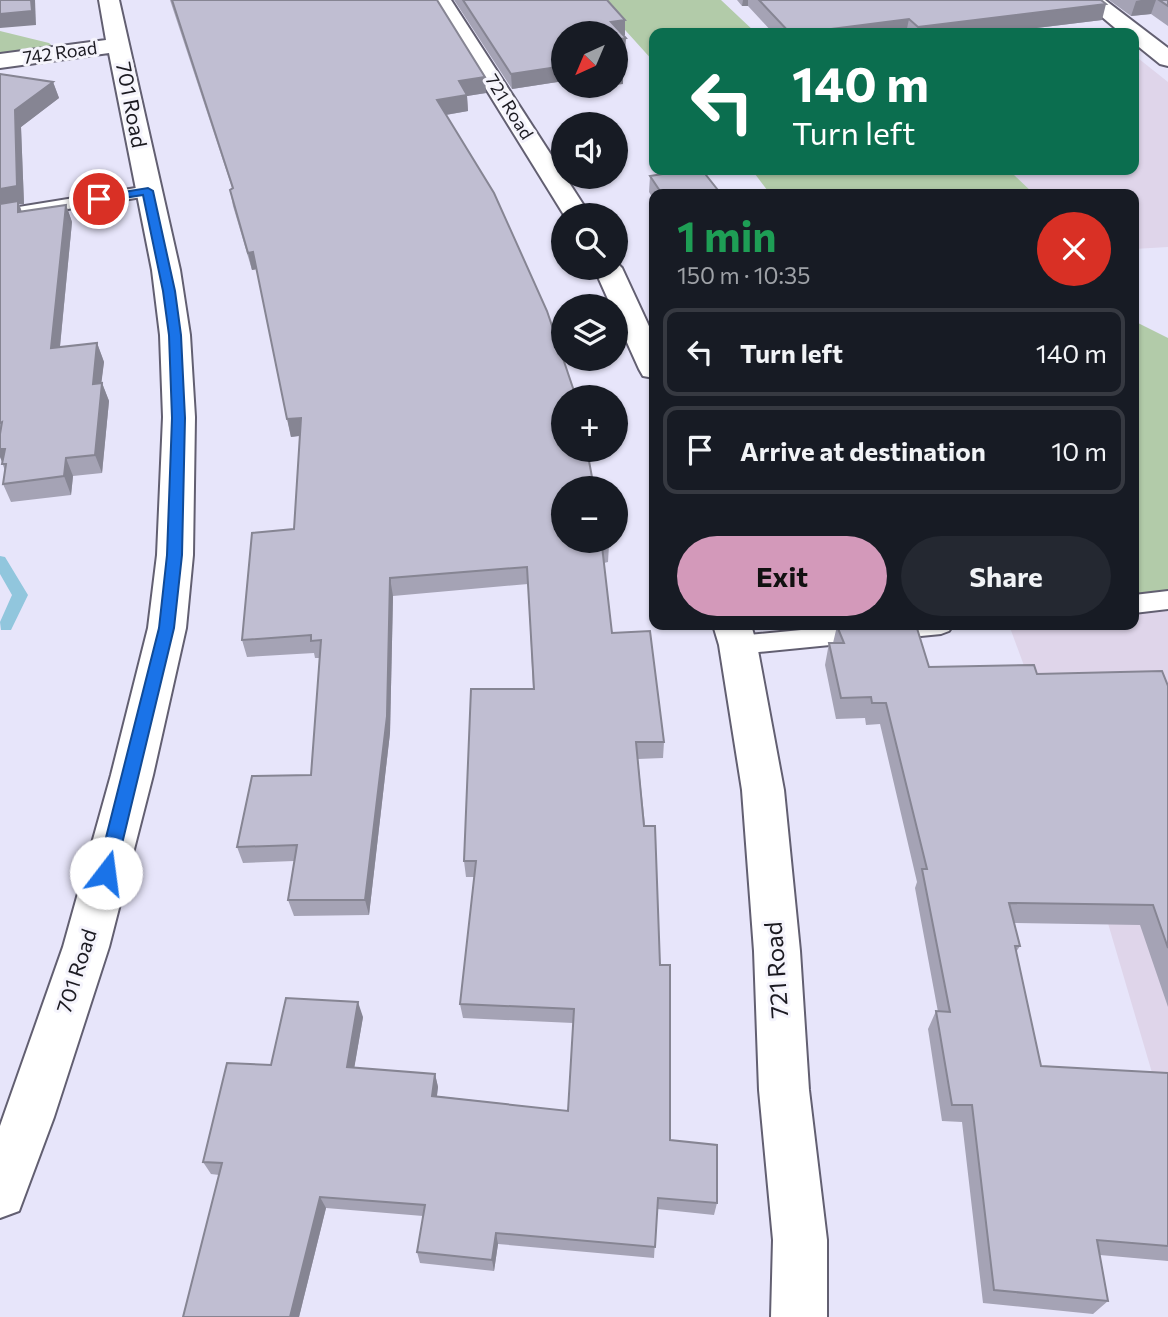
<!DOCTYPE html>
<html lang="en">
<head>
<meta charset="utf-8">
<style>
	:root { --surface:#171b24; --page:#242831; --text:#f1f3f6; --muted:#9ea1a6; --line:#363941; --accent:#d399ba }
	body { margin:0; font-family:Commissioner,sans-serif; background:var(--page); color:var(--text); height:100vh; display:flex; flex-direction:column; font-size:26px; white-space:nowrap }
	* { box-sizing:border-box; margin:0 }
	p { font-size:23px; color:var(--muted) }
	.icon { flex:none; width:38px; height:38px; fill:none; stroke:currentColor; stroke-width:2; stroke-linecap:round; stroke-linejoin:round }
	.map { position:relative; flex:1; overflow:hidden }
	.panel { position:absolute; left:649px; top:189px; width:490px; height:441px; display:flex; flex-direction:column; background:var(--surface); border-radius:14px; box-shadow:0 2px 5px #0004 }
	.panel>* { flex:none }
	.top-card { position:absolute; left:649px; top:28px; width:490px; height:147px; border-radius:14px; box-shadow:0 2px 5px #0004; background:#0b6e4f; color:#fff; overflow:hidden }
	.needle { width:46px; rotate:224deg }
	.buttons { position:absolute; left:551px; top:21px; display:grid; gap:14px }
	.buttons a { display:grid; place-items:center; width:77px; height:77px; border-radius:50%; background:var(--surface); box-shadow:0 2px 5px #0004; font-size:35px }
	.pin { position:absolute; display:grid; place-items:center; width:60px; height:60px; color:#fff; margin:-30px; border:4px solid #fff; border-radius:50%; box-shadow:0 2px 7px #0007 }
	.me { position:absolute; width:77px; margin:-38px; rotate:15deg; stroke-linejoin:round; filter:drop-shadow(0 0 5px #0008) }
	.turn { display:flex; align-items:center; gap:24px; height:147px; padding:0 28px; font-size:32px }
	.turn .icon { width:91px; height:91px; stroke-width:2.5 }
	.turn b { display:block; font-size:49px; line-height:60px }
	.round { display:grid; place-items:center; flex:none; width:74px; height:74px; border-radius:37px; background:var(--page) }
	.summary { display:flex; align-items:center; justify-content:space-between; height:119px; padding:0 28px }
	h1 { font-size:42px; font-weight:700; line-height:52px; color:#1e9e55 }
	.cta { display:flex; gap:14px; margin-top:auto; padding:14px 28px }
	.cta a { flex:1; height:80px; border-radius:42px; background:var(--accent); color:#111; font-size:28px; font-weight:700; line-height:80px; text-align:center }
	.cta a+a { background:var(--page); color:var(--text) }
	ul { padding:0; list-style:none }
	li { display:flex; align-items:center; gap:21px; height:88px; margin:0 14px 10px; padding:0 14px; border:4px solid var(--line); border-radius:14px }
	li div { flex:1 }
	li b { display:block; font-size:26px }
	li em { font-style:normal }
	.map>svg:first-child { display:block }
	.education { fill:#dfd5ea }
	.green { fill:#b2cba9 }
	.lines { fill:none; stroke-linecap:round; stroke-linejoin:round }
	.stream { fill:#91c6dd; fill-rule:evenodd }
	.lane-casing { stroke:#625f71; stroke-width:4 }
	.street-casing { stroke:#625f71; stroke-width:4 }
	.lane { fill:#fff; fill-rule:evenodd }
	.street { fill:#fff; fill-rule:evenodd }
	.wall { fill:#a5a3b5 }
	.shaded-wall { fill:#868593 }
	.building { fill:#c0bed2; stroke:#868593; stroke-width:2 }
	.route { fill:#1a73e8; stroke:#114b97; stroke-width:2 }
	.labels { text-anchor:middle; stroke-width:6; stroke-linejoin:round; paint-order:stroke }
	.far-street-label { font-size:18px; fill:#1b1a21; stroke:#f5f4fc }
	.street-label { font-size:21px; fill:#1b1a21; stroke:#f5f4fc }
	.near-street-label { font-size:24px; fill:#1b1a21; stroke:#f5f4fc }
</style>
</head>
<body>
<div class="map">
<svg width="1168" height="1317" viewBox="0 0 1168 1317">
	<rect width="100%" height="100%" fill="#e7e5fa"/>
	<g class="education">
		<polygon points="1134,55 1168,82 1168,247 1134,249 1134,194 1034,194 1009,170 1134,170"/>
		<polygon points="1168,602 1168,1127 1064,774 1009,625 1134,625 1134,606"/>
	</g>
	<g class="green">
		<polygon points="598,0 721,0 756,33 654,33 654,62"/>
		<polygon points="0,31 49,43 60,53 0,61"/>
		<polygon points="752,170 1009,170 1034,194 770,194"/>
		<polygon points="1134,321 1168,338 1168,602 1134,606"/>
	</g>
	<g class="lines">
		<polygon class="stream" points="0,556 5,557 28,595 11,630 1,630 0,622 12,595 0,574"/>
		<defs>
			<g id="lane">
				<polygon points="148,186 154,187 156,191 154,195 0,220 0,210"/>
				<polygon points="1168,591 1168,609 1134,613 1134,595"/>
				<polygon points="853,625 953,625 949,631 941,634 738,654 729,651 726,645 729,639 738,636"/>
			</g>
			<g id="street">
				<polygon points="99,0 119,0 180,270 190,335 195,417 193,555 186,628 153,775 109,947 54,1117 19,1211 0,1218 0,1126 63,947 111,775 148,628 157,555 163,417 160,335 152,270 109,53 0,68 0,54 106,40"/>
				<polygon points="431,0 451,0 590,215 564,215"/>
				<polygon points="1082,0 1105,0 1168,48 1168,66 1160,64 1134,43 1134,33 1121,33"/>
				<polygon points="616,262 622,268 654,337 654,378 643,376 639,369 616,318 616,306 611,306 594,268 616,268"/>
				<polygon points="713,625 751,625 757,645 784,790 800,951 809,1090 827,1240 827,1317 771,1317 773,1240 759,1090 754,951 742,790 719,645"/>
			</g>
		</defs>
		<use href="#lane" class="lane-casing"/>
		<use href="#street" class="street-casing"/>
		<use href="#lane" class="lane"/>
		<use href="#street" class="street"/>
	</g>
	<g class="wall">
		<polygon points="170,0 437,0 486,93 467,96 468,111 446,115 594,488 609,545 608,562 604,563 612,633 664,742 663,758 638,759 660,965 670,1140 717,1203 714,1215 657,1209 654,1258 498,1244 494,1271 420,1263 417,1252 423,1216 326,1208 299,1317 183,1317 219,1175 211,1174 203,1162 271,1065 363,1017 354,1068 435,1074 438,1087 437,1096 568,1111 573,1023 463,1018 460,1004 474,877 466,877 464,861 533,689 528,584 393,596 390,733 369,915 294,916 288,900 294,861 243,863 237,847 311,775 320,658 315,658 314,653 247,657 242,640 294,529 300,436 291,437 257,269 252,270 233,206 230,190 232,188"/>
		<polygon points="454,0 607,0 625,35 623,35 625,54 564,33 564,81 512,89"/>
		<polygon points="737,0 1101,0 1102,20 996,33 773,33 748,6 742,6"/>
		<polygon points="1109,0 1168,0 1168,26 1151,14 1131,16"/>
		<polygon points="0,74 53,82 59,98 21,127 24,204 19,204 22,212 66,205 72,222 60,347 97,343 104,362 101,383 102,383 109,401 102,473 73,476 71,495 11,502 3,484 5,471 0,456"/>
		<polygon points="568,86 612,86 574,93"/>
		<polygon points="650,176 721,194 654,194 654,200 649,192"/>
		<polygon points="837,626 929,667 1037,674 1168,686 1168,1007 1140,925 1014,923 1020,946 1016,952 1041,1066 1168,1073 1168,1261 1100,1255 1108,1301 1093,1314 983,1303 962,1122 942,1121 928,1029 936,1011 938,1012 915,888 917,882 880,724 866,725 865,718 836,719 825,665 829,643 833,643"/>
	</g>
	<g class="shaded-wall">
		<polygon points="31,0 35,0 36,25 0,28 0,14"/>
		<polygon points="743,0 748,0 748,6 742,6"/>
		<polygon points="1141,0 1156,0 1151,14 1131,16 1136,1"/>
		<polygon points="1106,4 1102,20 996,33 917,33 918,27"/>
		<polygon points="909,19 906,33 800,33"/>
		<polygon points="625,20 625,35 616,36 611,22"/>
		<polygon points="626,38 625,54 616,55 616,40"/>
		<polygon points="564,66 564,81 512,89 511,74"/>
		<polygon points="623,68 623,84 616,85 616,69"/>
		<polygon points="485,77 486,93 467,96 468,111 439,116 437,100 459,81"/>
		<polygon points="53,82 59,98 21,127 24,204 19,204 24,219 0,208 0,189 15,110"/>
		<polygon points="573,86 612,86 574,93"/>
		<polygon points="66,205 72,222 58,366 51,348"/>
		<polygon points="253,252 257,269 252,270 248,253"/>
		<polygon points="97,343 104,362 99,402 93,384"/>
		<polygon points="102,383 109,401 102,473 95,455"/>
		<polygon points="301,418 304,435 291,437 287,419"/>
		<polygon points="0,449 5,449 6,464 3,464 0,457"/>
		<polygon points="66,458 73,476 71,495 64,476"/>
		<polygon points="390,578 393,596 390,733 369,915 365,900"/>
		<polygon points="358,1002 363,1017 352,1081 347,1067"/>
		<polygon points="435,1074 438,1087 435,1109 432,1096"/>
		<polygon points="320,1197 326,1208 299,1317 290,1317"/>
		<polygon points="496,1233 498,1244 494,1271 492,1260"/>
	</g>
	<g class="building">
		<polygon points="0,0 31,0 32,11 0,14"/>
		<polygon points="172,0 437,0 485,77 459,81 467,95 437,100 494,193 547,311 576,397 564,397 564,450 587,450 594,488 564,488 564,541 608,541 609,545 602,546 612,633 650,631 664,742 636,742 644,826 655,826 660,965 670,965 670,1140 717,1145 717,1203 658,1198 655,1247 496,1233 492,1260 417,1252 425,1205 320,1197 290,1317 183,1317 222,1163 203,1162 227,1063 271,1065 286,998 358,1002 347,1067 435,1074 432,1096 568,1111 574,1009 460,1004 476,861 464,861 471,689 534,689 527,567 390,578 387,716 365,900 288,900 297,845 237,847 252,776 311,775 321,640 311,641 311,635 242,640 252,533 294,529 301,418 287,419 253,252 248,253 230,190 233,188"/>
		<polygon points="463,0 607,0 625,20 611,22 626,38 616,40 616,33 564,33 564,66 511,74"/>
		<polygon points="759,0 1101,0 1106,4 918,27 909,19 800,33 790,33"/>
		<polygon points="1159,0 1168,0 1168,6"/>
		<polygon points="616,60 623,68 616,69"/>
		<polygon points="0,74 53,82 15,110 17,186 0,189"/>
		<polygon points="688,170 702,170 721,194 662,194 650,176"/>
		<polygon points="18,201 18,212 66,205 51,348 97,343 93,384 102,383 95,455 66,458 64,476 3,484 6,464 2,464 5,449 0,449 0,434 2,422 0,423 0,204"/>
		<polygon points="848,625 916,625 929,667 1034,665 1037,674 1162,671 1168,686 1168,948 1153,905 1009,903 1020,946 1015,946 1041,1066 1168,1073 1168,1246 1097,1240 1108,1301 994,1290 972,1105 952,1105 936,1011 950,1012 922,869 927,869 886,703 872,703 871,697 841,698 829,643 844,643 837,626"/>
	</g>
	<polygon class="route" points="148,188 153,191 175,291 181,335 185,418 182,555 174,628 115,873 112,879 106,881 99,879 97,873 159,628 167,555 172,418 169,335 163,291 143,195 99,202 93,199 99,196"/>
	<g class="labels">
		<g class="far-street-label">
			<text transform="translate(60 53) rotate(-8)" y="6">742 Road</text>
			<text transform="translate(509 107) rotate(58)" y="6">721 Road</text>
		</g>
		<g class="street-label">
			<text transform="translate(131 105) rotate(79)" y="7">701 Road</text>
			<text transform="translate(77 971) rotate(-72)" y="7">701 Road</text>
		</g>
		<g class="near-street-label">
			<text transform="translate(777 970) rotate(-94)" y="8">721 Road</text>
		</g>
	</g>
</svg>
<div class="buttons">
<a><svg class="needle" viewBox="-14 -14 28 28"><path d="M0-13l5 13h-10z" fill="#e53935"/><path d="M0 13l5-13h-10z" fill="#9ea1a6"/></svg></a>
<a><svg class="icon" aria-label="sound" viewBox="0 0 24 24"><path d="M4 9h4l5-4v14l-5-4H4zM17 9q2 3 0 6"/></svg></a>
<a><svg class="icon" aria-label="search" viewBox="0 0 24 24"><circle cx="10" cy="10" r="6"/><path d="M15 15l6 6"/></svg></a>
<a><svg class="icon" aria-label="layers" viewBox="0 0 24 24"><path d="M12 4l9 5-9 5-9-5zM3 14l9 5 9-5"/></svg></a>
<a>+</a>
<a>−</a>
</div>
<div class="pin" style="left:99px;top:199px;background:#d93025"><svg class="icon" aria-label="arrive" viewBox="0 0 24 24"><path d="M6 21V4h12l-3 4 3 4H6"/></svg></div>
<svg class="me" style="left:106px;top:873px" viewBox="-20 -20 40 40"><circle r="19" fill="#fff"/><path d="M0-13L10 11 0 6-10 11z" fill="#1a73e8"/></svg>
<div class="top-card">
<div class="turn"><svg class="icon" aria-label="left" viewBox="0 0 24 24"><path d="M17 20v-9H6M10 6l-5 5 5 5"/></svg><div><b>140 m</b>Turn left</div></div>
</div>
<section class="panel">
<div class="summary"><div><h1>1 min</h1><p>150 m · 10:35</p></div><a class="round" style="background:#d93025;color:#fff"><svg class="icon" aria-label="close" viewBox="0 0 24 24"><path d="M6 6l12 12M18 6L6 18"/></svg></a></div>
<ul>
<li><svg class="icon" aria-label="left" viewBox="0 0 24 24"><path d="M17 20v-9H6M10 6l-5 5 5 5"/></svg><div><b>Turn left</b></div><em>140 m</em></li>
<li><svg class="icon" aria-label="arrive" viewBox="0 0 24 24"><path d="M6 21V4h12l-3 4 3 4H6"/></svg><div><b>Arrive at destination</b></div><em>10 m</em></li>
</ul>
<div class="cta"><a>Exit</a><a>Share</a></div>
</section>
</div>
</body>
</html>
